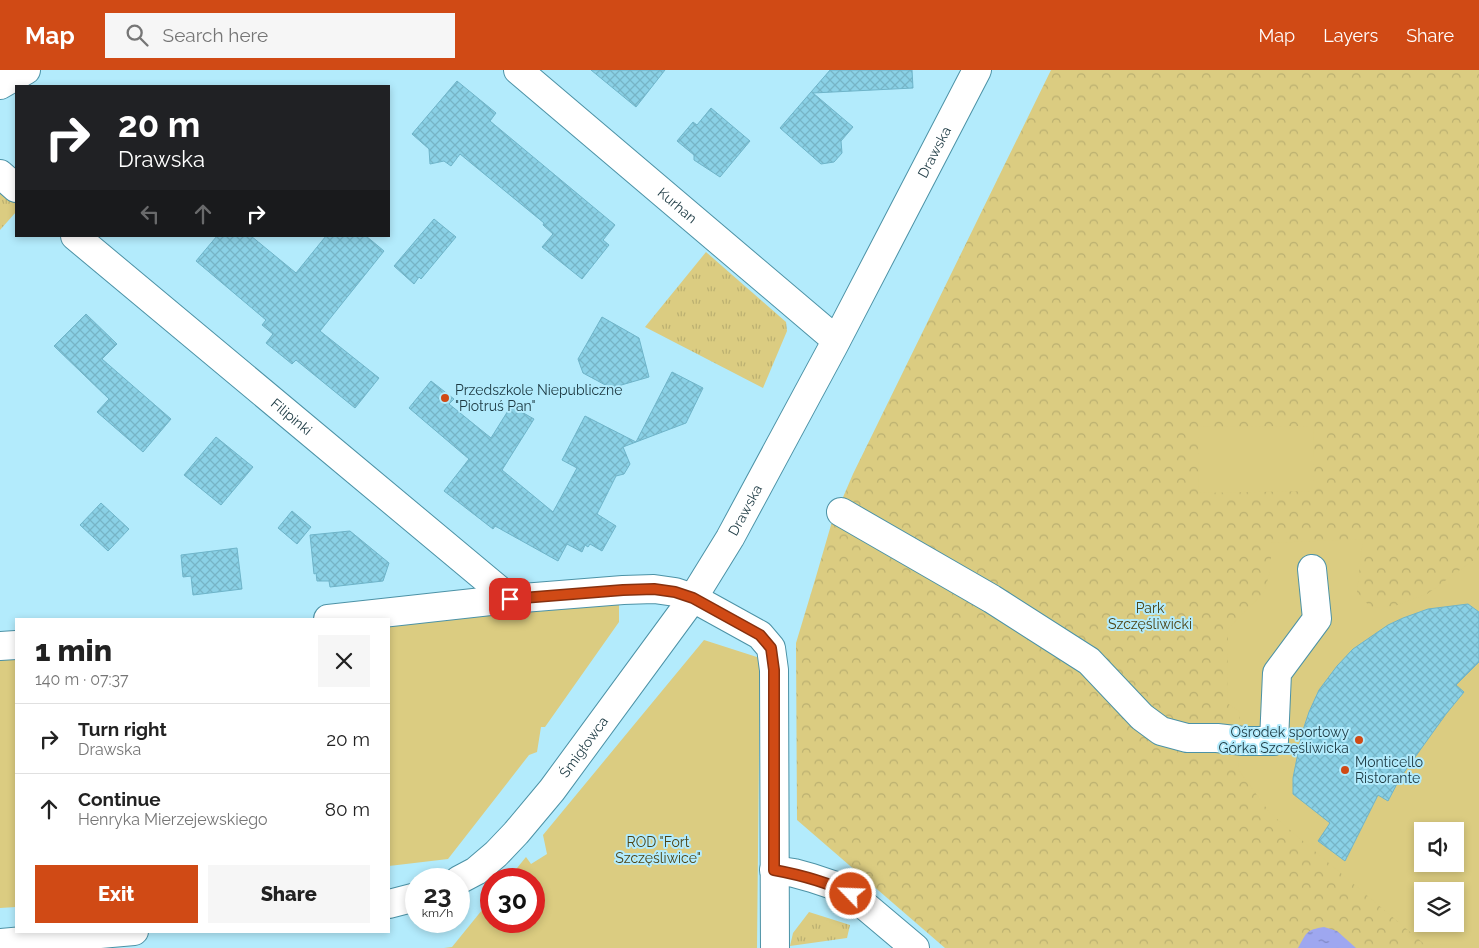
<!DOCTYPE html>
<html lang="en">
<head>
<meta charset="utf-8">
<style>
	:root { --surface:#fff; --page:#f6f6f6; --text:#222; --muted:#767676; --line:#e0e0e0; --accent:#d04a15 }
	body { margin:0; font-family:Raleway,sans-serif; background:var(--page); color:var(--text); height:100vh; display:flex; flex-direction:column; font-size:19px; white-space:nowrap }
	* { box-sizing:border-box; margin:0 }
	p { font-size:16px; color:var(--muted) }
	.icon { flex:none; width:28px; height:28px; fill:none; stroke:currentColor; stroke-width:2; stroke-linecap:round; stroke-linejoin:round }
	.map { position:relative; flex:1; overflow:hidden }
	.details { position:absolute; left:15px; top:548px; width:375px; height:315px; display:flex; flex-direction:column; background:var(--surface); border-radius:0px; box-shadow:0 2px 8px #0003 }
	.details>* { flex:none }
	.hud { position:absolute; left:15px; top:15px; width:375px; height:152px; border-radius:0px; box-shadow:0 2px 8px #0003; background:#202124; color:#fff; overflow:hidden }
	.fabs { position:absolute; left:1414px; top:752px; display:grid; gap:10px }
	.fabs a { display:grid; place-items:center; width:50px; height:50px; border-radius:0px; background:var(--surface); box-shadow:0 2px 8px #0003; font-size:25px }
	.speed { position:absolute; left:405px; top:798px; display:flex; gap:10px; font-size:25px; font-weight:700; text-align:center }
	.speed>* { display:grid; place-content:center; width:65px; height:65px; border-radius:50%; background:var(--surface); box-shadow:0 2px 8px #0003; line-height:1 }
	.speed small { font-size:12px; font-weight:400 }
	.speed .limit { border:8px solid #d22; background:#fff; color:#111 }
	.pin { position:absolute; display:grid; place-items:center; width:42px; height:42px; color:#fff; margin:-21px; border-radius:10px; box-shadow:0 2px 8px #0006 }
	.me { position:absolute; width:55px; margin:-28px; rotate:294deg; stroke-linejoin:round; filter:drop-shadow(0 0 4px #0008) }
	.turn { display:flex; align-items:center; gap:18px; height:105px; padding:0 20px; font-size:22px }
	.turn .icon { width:65px; height:65px; stroke-width:2.5 }
	.turn b { display:block; font-size:35px; line-height:42px }
	.lanes { display:flex; align-items:center; height:48px; padding:0 20px; background:#0003; justify-content:center; gap:25px; direction:ltr }
	.lanes .off { opacity:.35 }
	.round { display:grid; place-items:center; flex:none; width:52px; height:52px; border-radius:0px; background:var(--page) }
	.head { display:flex; align-items:center; justify-content:space-between; height:85px; padding:0 20px }
	h1 { font-size:30px; font-weight:800; line-height:38px }
	.action { display:flex; gap:10px; margin-top:auto; padding:10px 20px }
	.action a { flex:1; height:58px; border-radius:0px; background:var(--accent); color:#fff; font-size:20px; font-weight:800; line-height:58px; text-align:center }
	.action a+a { background:var(--page); color:var(--text) }
	ul { padding:0; list-style:none }
	li { display:flex; align-items:center; gap:15px; height:70px; padding:0 20px; border-top:1px solid var(--line) }
	li div { flex:1 }
	li b { display:block; font-size:19px }
	li em { font-style:normal }
	header { display:flex; align-items:center; gap:30px; box-sizing:border-box; height:70px; padding:0 25px; background:var(--accent); color:#fff }
	header strong { font-size:24px }
	nav { display:flex; gap:28px; margin-inline-start:auto; font-size:18px }
	.search { width:350px; height:45px; background:var(--page); display:flex; align-items:center; gap:12px; box-sizing:border-box; padding:0 18px; border-radius:0px; color:var(--muted); font-size:19px }
	.map>svg:first-child { display:block }
	.grass { fill:url(#grass-tufts) }
	.park { fill:url(#park-crowns); fill-rule:evenodd }
	.garden { fill:#dbcc81; fill-rule:evenodd }
	.water { fill:url(#water-ripples) }
	.building { fill:url(#building-cross-hatch); stroke:#6eb4c9 }
	.lines { fill:none; stroke-linecap:round; stroke-linejoin:round }
	.street-casing { stroke:#4c92a6; stroke-width:30 }
	.street { stroke:#fff; stroke-width:28 }
	.route-casing { stroke:#87300e; stroke-width:12 }
	.route { stroke:#d04a15; stroke-width:9 }
	.poi-dot { fill:#d04a15; stroke:#b3ebfc; stroke-width:2 }
	.labels { text-anchor:middle; stroke-width:4; stroke-linejoin:round; paint-order:stroke }
	.street-label { font-size:14px; fill:#1c3942; stroke:#b3ebfc }
	.poi-label { font-size:14px; fill:#1c3942; stroke:#b3ebfc; text-anchor:start }
	.park-label { font-size:14px; fill:#4c4315; stroke:#b3ebfc }
</style>
</head>
<body>
<header>
<strong>Map</strong>
<div class="search"><svg class="icon" aria-label="search" viewBox="0 0 24 24"><circle cx="10" cy="10" r="6"/><path d="M15 15l6 6"/></svg>Search here</div>
<nav><a>Map</a><a>Layers</a><a>Share</a></nav>
</header>
<div class="map">
<svg width="1479" height="878" viewBox="0 0 1479 878">
	<defs>
		<pattern id="grass-tufts" width="24" height="20" patternUnits="userSpaceOnUse" patternTransform="scale(1.25)"><rect width="24" height="20" fill="#dbcc81"/><path d="M3 7l-1-3M5 7V3M7 7l1-3M15 17l-1-3M17 17v-4M19 17l1-3" fill="none" stroke="#bbb071"/></pattern>
		<pattern id="park-crowns" width="20" height="18" patternUnits="userSpaceOnUse" patternTransform="scale(1.25)"><rect width="20" height="18" fill="#dbcc81"/><path d="M2 6a3 3 0 1 1 6 0M12 15a3 3 0 1 1 6 0" fill="none" stroke="#bbb071"/></pattern>
		<pattern id="water-ripples" width="26" height="14" patternUnits="userSpaceOnUse" patternTransform="scale(1.25)"><rect width="26" height="14" fill="#9ea7f0"/><path d="M2 4q2-2 4 0t4 0M15 11q2-2 4 0t4 0" fill="none" stroke="#8089c4"/></pattern>
		<pattern id="building-cross-hatch" width="8" height="8" patternUnits="userSpaceOnUse" patternTransform="scale(1.25)"><rect width="8" height="8" fill="#8ad1e6"/><path d="M0 0l8 8M0 8l8-8" fill="none" stroke="#76b4c6"/></pattern>
	</defs>
	<rect width="100%" height="100%" fill="#b3ebfc"/>
	<g class="grass">
		<polygon points="0,120 16,134 16,142 0,160"/>
		<polygon points="706,182 786,252 787,261 763,318 645,257"/>
		<polygon points="809,842 850,855 847,868 790,876 793,863"/>
	</g>
	<path class="park" d="M1051 0H1479V878H945L797 750 796 573 815 510 831 455 853 404ZM1422 761H1455V794H1422ZM1422 821H1455V854H1422Z"/>
	<g class="garden">
		<polygon points="1313,356 1314,421 1199,423 1198,357"/>
		<path d="M1363 469 1357 522 1371 538 1395 536 1427 524 1479 486V878H1450L1445 874 1434 876 1423 873 1270 743 1238 699 1240 642 1227 633 1228 559 1264 522 1271 499V473ZM1422 761H1455V794H1422ZM1422 821H1455V854H1422Z"/>
		<polygon points="619,534 619,552 545,657 541,657 537,682 529,685 448,789 389,796 389,555"/>
		<polygon points="704,570 760,588 757,878 444,878 452,877 491,829 491,851 534,851 534,809 508,809 526,787 531,794 547,784 543,765"/>
		<polygon points="16,588 16,837 0,838 0,589"/>
	</g>
	<path class="water" d="M1324 857 1337 861 1356 878H1298C1307 862 1306 860 1324 857Z"/>
	<g class="building">
		<polygon points="591,0 665,0 636,37"/>
		<polygon points="830,0 912,0 913,18 813,23 853,57 841,71 842,83 834,92 821,94 780,58"/>
		<polygon points="457,11 496,43 490,51 615,155 603,170 609,175 582,209 542,177 553,164 543,155 544,153 460,84 451,96 444,91 430,94 429,79 412,64"/>
		<polygon points="711,38 750,71 720,107 694,90 694,85 677,71 693,52 697,55"/>
		<polygon points="434,149 456,167 421,209 419,207 414,214 394,196"/>
		<polygon points="217,166 251,166 296,203 326,166 366,166 384,181 320,261 379,308 355,338 296,290 292,294 266,273 273,264 262,255 266,250 196,191"/>
		<polygon points="86,244 117,274 102,289 171,349 143,382 97,342 109,329 54,276"/>
		<polygon points="602,247 639,268 649,307 611,318 583,303 578,289"/>
		<polygon points="672,302 703,318 686,353 636,372"/>
		<polygon points="431,311 454,329 449,334 491,368 511,336 534,349 502,400 553,442 577,398 562,390 585,346 636,372 623,377 630,394 624,404 616,406 597,444 616,456 602,481 590,474 588,477 585,475 582,482 567,474 558,491 495,456 493,459 444,421 469,389 409,338"/>
		<polygon points="216,367 253,397 221,435 184,405"/>
		<polygon points="101,433 129,459 108,481 80,455"/>
		<polygon points="292,441 311,457 297,474 278,458"/>
		<polygon points="350,461 389,493 383,511 330,517 329,511 317,511 316,503 314,504 310,465"/>
		<polygon points="237,478 242,519 193,525 191,506 183,507 181,485"/>
		<polygon points="1468,534 1479,542 1479,592 1456,615 1464,622 1446,644 1400,708 1388,731 1378,725 1345,791 1318,771 1330,753 1293,724 1293,708 1302,663 1309,642 1319,620 1337,596 1353,579 1388,555 1403,548 1428,539"/>
	</g>
	<g class="lines">
		<defs>
			<g id="street">
				<path id="s1" d="M518 0 836 270"/>
				<polyline points="0,15 26,0"/>
				<polyline points="0,104 16,118"/>
				<path id="s2" d="M75 166 510 529"/>
				<polyline points="841,442 992,529 1089,591 1142,647 1161,661 1187,668 1217,668 1243,671 1274,671 1277,603 1317,549 1312,499"/>
				<polyline points="328,549 510,529 623,520 654,519 675,522 693,528 760,565 771,578 774,600 775,878"/>
				<polyline points="0,576 16,575"/>
				<polyline points="774,800 794,803 812,808 833,815 851,824 915,878"/>
				<path id="s3" d="M459 810 476 801 496 784 516 763 552 720 693 528 730 468 834 275 977 0"/>
				<polyline points="389,834 416,827"/>
				<polyline points="0,873 134,861"/>
			</g>
		</defs>
		<use href="#street" class="street-casing"/>
		<use href="#street" class="street"/>
	</g>
	<g class="lines">
		<defs>
			<path id="route" d="M510 529 623 520 654 519 675 522 693 528 760 565 771 578 774 600V800C801 805 827 812 851 824"/>
		</defs>
		<use href="#route" class="route-casing"/>
		<use href="#route" class="route"/>
	</g>
	<g class="poi-dot">
		<circle cx="445" cy="328" r="5"/>
		<circle cx="1359" cy="670" r="5"/>
		<circle cx="1345" cy="700" r="5"/>
	</g>
	<g class="labels">
		<g class="street-label">
			<text dy="5" stroke="none"><textPath href="#s3" startOffset="876">Drawska</textPath></text>
			<text dy="5" stroke="none"><textPath href="#s1" startOffset="209">Kurhan</textPath></text>
			<text dy="5" stroke="none"><textPath href="#s2" startOffset="282">Filipinki</textPath></text>
			<text dy="5" stroke="none"><textPath href="#s3" startOffset="471">Drawska</textPath></text>
			<text dy="5" stroke="none"><textPath href="#s3" startOffset="184">Śmigłowca</textPath></text>
		</g>
		<g class="poi-label">
			<text x="455" y="325">Przedszkole Niepubliczne<tspan x="455" dy="16">"Piotruś Pan"</tspan></text>
			<text x="1349" y="667" text-anchor="end">Ośrodek sportowy<tspan x="1349" dy="16">Górka Szczęśliwicka</tspan></text>
			<text x="1355" y="697">Monticello<tspan x="1355" dy="16">Ristorante</tspan></text>
		</g>
		<g class="park-label">
			<text x="1150" y="543">Park<tspan x="1150" dy="16">Szczęśliwicki</tspan></text>
			<text x="658" y="777">ROD "Fort<tspan x="658" dy="16">Szczęśliwice"</tspan></text>
		</g>
	</g>
</svg>
<div class="fabs">
<a><svg class="icon" aria-label="sound" viewBox="0 0 24 24"><path d="M4 9h4l5-4v14l-5-4H4zM17 9q2 3 0 6"/></svg></a>
<a><svg class="icon" aria-label="layers" viewBox="0 0 24 24"><path d="M12 4l9 5-9 5-9-5zM3 14l9 5 9-5"/></svg></a>
</div>
<div class="speed"><div>23<small>km/h</small></div><div class="limit">30</div></div>
<div class="pin" style="left:510px;top:529px;background:#d93025"><svg class="icon" aria-label="arrive" viewBox="0 0 24 24"><path d="M6 21V4h12l-3 4 3 4H6"/></svg></div>
<svg class="me" style="left:851px;top:824px" viewBox="-20 -20 40 40"><circle r="17" fill="#d04a15" stroke="#fff" stroke-width="3"/><path d="M0-11L8 9 0 5-8 9z" fill="#fff"/></svg>
<div class="hud">
<div class="turn"><svg class="icon" aria-label="right" viewBox="0 0 24 24"><path d="M7 20v-9h11M14 6l5 5-5 5"/></svg><div><b>20 m</b>Drawska</div></div>
<div class="lanes"><svg class="icon off" aria-label="left" viewBox="0 0 24 24"><path d="M17 20v-9H6M10 6l-5 5 5 5"/></svg><svg class="icon off" aria-label="ahead" viewBox="0 0 24 24"><path d="M12 20V5M6 11l6-6 6 6"/></svg><svg class="icon" aria-label="right" viewBox="0 0 24 24"><path d="M7 20v-9h11M14 6l5 5-5 5"/></svg></div>
</div>
<section class="details">
<div class="head"><div><h1>1 min</h1><p>140 m · 07:37</p></div><a class="round"><svg class="icon" aria-label="close" viewBox="0 0 24 24"><path d="M6 6l12 12M18 6L6 18"/></svg></a></div>
<ul>
<li><svg class="icon" aria-label="right" viewBox="0 0 24 24"><path d="M7 20v-9h11M14 6l5 5-5 5"/></svg><div><b>Turn right</b><p>Drawska</p></div><em>20 m</em></li>
<li><svg class="icon" aria-label="ahead" viewBox="0 0 24 24"><path d="M12 20V5M6 11l6-6 6 6"/></svg><div><b>Continue</b><p>Henryka Mierzejewskiego</p></div><em>80 m</em></li>
</ul>
<div class="action"><a>Exit</a><a>Share</a></div>
</section>
</div>
</body>
</html>
